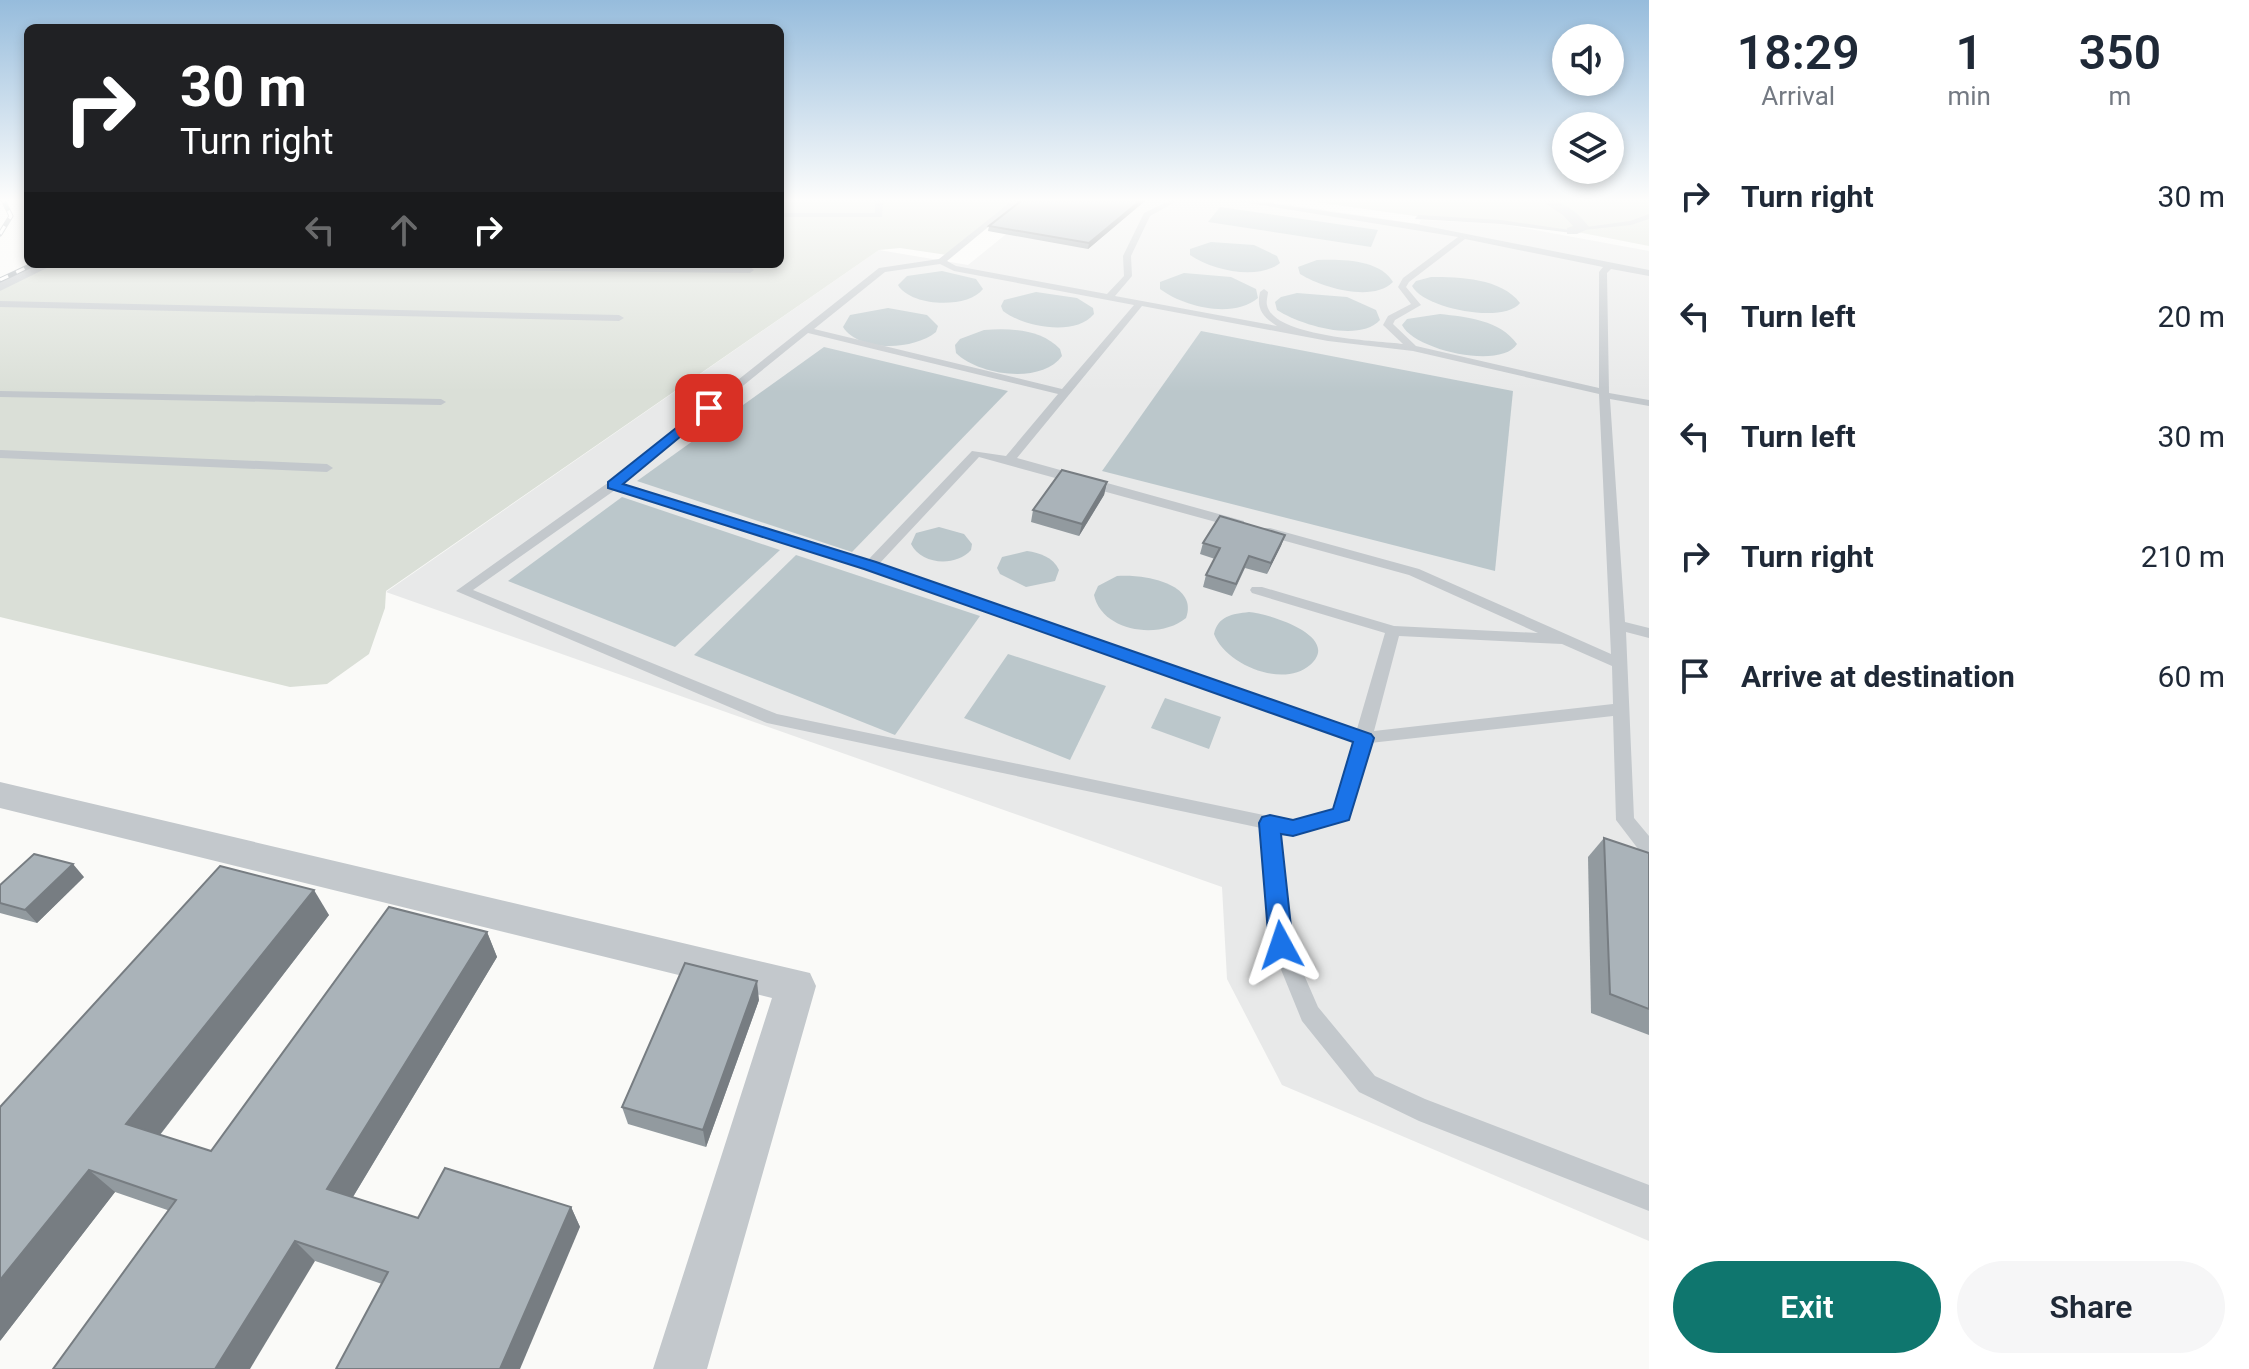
<!DOCTYPE html>
<html lang="en">
<head>
<meta charset="utf-8">
<style>
	:root { --surface:#fff; --page:#f6f6f7; --text:#1f2937; --muted:#747a83; --accent:#0f766e }
	body { margin:0; font-family:Roboto,sans-serif; background:var(--page); color:var(--text); height:100vh; display:flex; flex-direction:column; font-size:30px; white-space:nowrap }
	* { box-sizing:border-box; margin:0 }
	p { font-size:26px; color:var(--muted) }
	.icon { flex:none; width:44px; height:44px; fill:none; stroke:currentColor; stroke-width:2; stroke-linecap:round; stroke-linejoin:round }
	.map { position:relative; flex:1; overflow:hidden }
	.drawer { display:flex; flex-direction:column; background:var(--surface); width:600px }
	.drawer>* { flex:none }
	.hud { position:absolute; left:24px; top:24px; width:760px; height:244px; border-radius:12px; box-shadow:0 4px 12px #0003; background:#202124; color:#fff; overflow:hidden }
	.buttons { position:absolute; left:1552px; top:24px; display:grid; gap:16px }
	.buttons a { display:grid; place-items:center; width:72px; height:72px; border-radius:50%; background:var(--surface); box-shadow:0 4px 12px #0003; font-size:40px }
	.pin { position:absolute; display:grid; place-items:center; width:68px; height:68px; color:#fff; margin:-34px; border-radius:16px; box-shadow:0 4px 12px #0006 }
	.me { position:absolute; width:88px; margin:-44px; rotate:355deg; stroke-linejoin:round; filter:drop-shadow(0 0 6px #0008) }
	.turn { display:flex; align-items:center; gap:28px; height:168px; padding:0 24px; font-size:36px }
	.turn .icon { width:104px; height:104px; stroke-width:2.5 }
	.turn b { display:block; font-size:56px; line-height:68px }
	.lanes { display:flex; align-items:center; height:76px; padding:0 24px; background:#0003; justify-content:center; gap:40px; direction:ltr }
	.lanes .off { opacity:.35 }
	.eta { display:flex; justify-content:space-evenly; align-items:center; height:136px; text-align:center }
	.eta b { font-size:48px; font-weight:600; line-height:56px }
	.button { display:flex; gap:16px; margin-top:auto; padding:16px 24px }
	.button a { flex:1; height:92px; border-radius:48px; background:var(--accent); color:#fff; font-size:32px; font-weight:600; line-height:92px; text-align:center }
	.button a+a { background:var(--page); color:var(--text) }
	ul { padding:0; list-style:none }
	li { display:flex; align-items:center; gap:24px; height:120px; padding:0 24px }
	li div { flex:1 }
	li b { display:block; font-size:30px }
	li em { font-style:normal }
	main { display:flex; flex:1; min-height:0 }
	.map>svg:first-child { display:block }
	.built { fill:#e8e9e9 }
	.green { fill:#dadfd7 }
	.water { fill:#bbc7cb }
	.lines { fill:none; stroke-linecap:round; stroke-linejoin:round }
	.service { fill:#c3c8cc; fill-rule:evenodd }
	.minor { fill:#c3c8cc; fill-rule:evenodd }
	.rail-casing { stroke:#a2aab0; stroke-width:5 }
	.rail { stroke:#fff; stroke-width:3; stroke-dasharray:9; stroke-linecap:butt }
	.wall { fill:#929a9f }
	.shaded-wall { fill:#777d82 }
	.building { fill:#aab3b9; stroke:#777d82; stroke-width:2 }
	.route { fill:#1a73e8; stroke:#114b97; stroke-width:2 }
</style>
</head>
<body>
<main>
<div class="map">
<svg width="1649" height="1369" viewBox="0 0 1649 1369">
	<rect width="100%" height="100%" fill="#fafaf8"/>
	<polygon class="built" points="1048,200 1258,200 1419,224 1421,220 1502,224 1649,251 1649,1241 1282,1085 1227,979 1222,887 386,592 879,250 968,265"/>
	<g class="green">
		<polygon points="780,200 1017,200 947,255 900,248 879,250 386,591 385,608 369,654 327,684 290,687 0,617 0,286 47,264 780,264"/>
		<polygon points="1301,200 1649,200 1649,246 1572,231 1501,222 1422,217"/>
	</g>
	<g class="water">
		<polygon points="1220,207 1378,230 1371,247 1208,222"/>
		<path d="M1211 242 1254 245 1277 256 1280 263C1257 281 1212 270 1190 255V249Z"/>
		<path d="M1317 260C1340 259 1380 259 1393 282 1372 303 1321 287 1300 274L1298 267Z"/>
		<path d="M942 271 976 279 983 289C968 309 911 307 898 285L907 276Z"/>
		<path d="M1184 273 1231 277 1256 289 1258 298C1233 319 1184 307 1160 289V282Z"/>
		<path d="M1431 277C1460 277 1501 278 1520 303 1504 324 1424 309 1412 286L1416 281Z"/>
		<path d="M1036 292 1077 298 1093 308 1094 314C1075 337 1024 327 1003 311L1001 306 1004 300Z"/>
		<path d="M1297 293 1347 297 1376 310 1380 320C1359 343 1300 325 1277 310L1275 302 1281 297Z"/>
		<path d="M888 308 927 315 938 326 936 332C914 350 860 353 843 327L850 315Z"/>
		<path d="M1440 314C1467 317 1500 320 1517 344 1501 370 1414 350 1402 325L1407 319Z"/>
		<path d="M984 330C1010 328 1041 329 1060 349L1062 356C1041 385 978 375 956 353L955 345 960 339Z"/>
		<polygon points="1201,331 1513,391 1495,571 1102,471"/>
		<polygon points="824,347 1008,391 852,552 637,481"/>
		<polygon points="622,497 780,550 675,647 508,581"/>
		<path d="M939 527 964 534 972 544 971 550C956 567 921 565 911 544L916 533Z"/>
		<path d="M1027 551C1040 553 1053 557 1059 570L1055 581 1026 587 1000 574 997 568 1002 557Z"/>
		<polygon points="796,555 980,616 895,735 694,655"/>
		<path d="M1117 576C1141 574 1199 582 1186 618 1160 640 1102 632 1094 595L1098 586Z"/>
		<path d="M1249 612C1267 613 1343 636 1310 665 1283 689 1225 664 1214 634 1218 616 1232 614 1249 612Z"/>
		<polygon points="1008,654 1106,686 1070,760 964,718"/>
		<polygon points="1165,698 1221,717 1209,749 1151,728"/>
	</g>
	<g class="lines">
		<g class="service">
			<polygon points="875,200 883,200 882,217 780,217 780,213 875,213"/>
			<path d="M1013 200H1021L947 261 956 266 1107 294 1124 276 1123 256 1144 213 1171 200H1179L1150 216 1131 256 1132 276 1115 296 1277 326C1263 317 1256 309 1260 292L1264 289 1268 292C1268 294 1266 303 1267 305 1273 337 1376 341 1403 344L1383 325 1388 316 1411 304 1398 287 1403 278 1458 237 1230 200H1247L1416 224 1649 270V276L1611 269 1607 273 1609 393 1649 400V406L1610 399 1625 622 1649 628V638L1626 632 1634 818 1649 836V857L1642 854 1616 820 1613 716 1370 743 1348 819 1293 835 1280 833 1291 945 1318 1007 1375 1076 1425 1099 1649 1185V1211L1419 1121 1359 1092 1302 1021 1271 945 1261 828 767 723 456 591 609 482 879 268 939 259ZM1465 239 1603 267 1599 272V388L1416 346 1393 324 1395 320 1421 305 1406 287 1409 282ZM940 264 954 271 1134 305 1062 389 814 329 885 272ZM1142 306 1328 341 1413 351 1599 394 1611 654 1419 569 1270 528H1260V534L1409 575 1538 633 1394 626 1262 587H1252L1250 590 1252 593 1385 633 1357 729 879 564 979 457 1234 527H1244V521L1017 458ZM808 333 1058 394 1006 456 972 451 867 561 622 484ZM615 490 865 569 1354 741 1334 809 1293 821 777 714 473 590ZM1399 636 1562 644 1612 666 1613 704 1374 731Z"/>
			<polygon points="1649,214 1649,219 1631,225 1583,230 1579,228 1630,221"/>
			<polygon points="1418,215 1501,220 1576,231 1572,233 1501,224 1415,219"/>
			<polygon points="42,264 750,267 754,270 750,273 46,266"/>
			<polygon points="0,301 619,315 624,318 619,321 0,307"/>
			<polygon points="0,391 441,399 446,402 441,405 0,397"/>
			<polygon points="0,450 327,464 333,468 327,472 0,458"/>
		</g>
		<g class="minor">
			<path d="M1540 200C1563 200 1576 210 1590 228L1577 234H1567V228L1573 226 1563 215Z"/>
			<polygon points="34,264 55,264 0,291 0,280"/>
			<polygon points="0,782 810,973 816,986 707,1369 653,1369 772,998 0,808"/>
		</g>
		<defs>
			<g id="rail">
				<polyline points="0,234 11,216 3,200"/>
				<polyline points="0,280 34,264"/>
			</g>
		</defs>
		<use href="#rail" class="rail-casing"/>
		<use href="#rail" class="rail"/>
	</g>
	<g class="wall">
		<polygon points="1022,200 1146,200 1088,249 988,231 989,226"/>
		<polygon points="1107,482 1104,495 1079,536 1031,522 1033,510"/>
		<polygon points="1285,535 1267,574 1245,568 1232,596 1203,587 1206,575 1215,559 1200,554 1203,543"/>
		<polygon points="1604,838 1649,853 1649,1035 1591,1013 1588,857"/>
		<polygon points="220,866 329,915 160,1135 211,1151 487,932 497,957 353,1197 418,1218 571,1207 580,1227 382,1284 115,1192 0,1341"/>
		<polygon points="84,877 37,923 0,913 0,885"/>
		<polygon points="759,1000 706,1147 628,1124 622,1107"/>
	</g>
	<g class="shaded-wall">
		<polygon points="1141,200 1146,200 1088,249 1089,243"/>
		<polygon points="1107,482 1104,495 1079,536 1082,524"/>
		<polygon points="1285,535 1281,546 1267,574 1271,563"/>
		<polygon points="73,864 84,877 37,923 25,910"/>
		<polygon points="314,890 329,915 151,1146 126,1124"/>
		<polygon points="487,932 497,957 345,1210 327,1189"/>
		<polygon points="757,981 759,1000 706,1147 703,1130"/>
		<polygon points="89,1170 115,1192 0,1341 0,1280"/>
		<polygon points="571,1207 580,1227 520,1369 500,1369"/>
		<polygon points="295,1241 315,1261 250,1369 215,1369"/>
	</g>
	<g class="building">
		<polygon points="1022,200 1141,200 1089,243 989,226"/>
		<polygon points="1062,470 1107,482 1082,524 1033,510"/>
		<polygon points="1220,516 1285,535 1271,563 1249,556 1236,584 1206,575 1220,548 1203,543"/>
		<polygon points="1604,838 1649,853 1649,1009 1610,994"/>
		<polygon points="34,854 73,864 25,910 0,903 0,885"/>
		<polygon points="220,866 314,890 126,1124 211,1151 389,907 487,932 327,1189 418,1218 445,1168 571,1207 500,1369 336,1369 388,1272 295,1241 215,1369 53,1369 176,1200 89,1170 0,1280 0,1107"/>
		<polygon points="685,963 757,981 703,1130 622,1107"/>
	</g>
	<linearGradient id="sky" x2="0" y2="1"><stop stop-color="#96bcdc"/><stop offset="0.51" stop-color="#fdfdfc"/><stop offset="1" stop-color="#fdfdfc" stop-opacity="0"/></linearGradient>
	<rect width="1649" height="392" fill="url(#sky)"/>
	<polygon class="route" points="705,405 715,408 623,484 876,562 1371,734 1374,738 1349,820 1293,836 1281,834 1293,945 1289,952 1281,955 1272,952 1269,945 1259,823 1262,817 1270,815 1293,820 1333,809 1353,742 864,569 608,488 608,482"/>
</svg>
<div class="buttons">
<a><svg class="icon" aria-label="sound" viewBox="0 0 24 24"><path d="M4 9h4l5-4v14l-5-4H4zM17 9q2 3 0 6"/></svg></a>
<a><svg class="icon" aria-label="layers" viewBox="0 0 24 24"><path d="M12 4l9 5-9 5-9-5zM3 14l9 5 9-5"/></svg></a>
</div>
<div class="pin" style="left:709px;top:408px;background:#d93025"><svg class="icon" aria-label="arrive" viewBox="0 0 24 24"><path d="M6 21V4h12l-3 4 3 4H6"/></svg></div>
<svg class="me" style="left:1281px;top:945px" viewBox="-20 -20 40 40"><path d="M0-17L14 15 0 8-14 15z" fill="#1a73e8" stroke="#fff" stroke-width="4"/></svg>
<div class="hud">
<div class="turn"><svg class="icon" aria-label="right" viewBox="0 0 24 24"><path d="M7 20v-9h11M14 6l5 5-5 5"/></svg><div><b>30 m</b>Turn right</div></div>
<div class="lanes"><svg class="icon off" aria-label="left" viewBox="0 0 24 24"><path d="M17 20v-9H6M10 6l-5 5 5 5"/></svg><svg class="icon off" aria-label="ahead" viewBox="0 0 24 24"><path d="M12 20V5M6 11l6-6 6 6"/></svg><svg class="icon" aria-label="right" viewBox="0 0 24 24"><path d="M7 20v-9h11M14 6l5 5-5 5"/></svg></div>
</div>
</div>
<section class="drawer">
<div class="eta">
<div><b>18:29</b><p>Arrival</p></div>
<div><b>1</b><p>min</p></div>
<div><b>350</b><p>m</p></div>
</div>
<ul>
<li><svg class="icon" aria-label="right" viewBox="0 0 24 24"><path d="M7 20v-9h11M14 6l5 5-5 5"/></svg><div><b>Turn right</b></div><em>30 m</em></li>
<li><svg class="icon" aria-label="left" viewBox="0 0 24 24"><path d="M17 20v-9H6M10 6l-5 5 5 5"/></svg><div><b>Turn left</b></div><em>20 m</em></li>
<li><svg class="icon" aria-label="left" viewBox="0 0 24 24"><path d="M17 20v-9H6M10 6l-5 5 5 5"/></svg><div><b>Turn left</b></div><em>30 m</em></li>
<li><svg class="icon" aria-label="right" viewBox="0 0 24 24"><path d="M7 20v-9h11M14 6l5 5-5 5"/></svg><div><b>Turn right</b></div><em>210 m</em></li>
<li><svg class="icon" aria-label="arrive" viewBox="0 0 24 24"><path d="M6 21V4h12l-3 4 3 4H6"/></svg><div><b>Arrive at destination</b></div><em>60 m</em></li>
</ul>
<div class="button"><a>Exit</a><a>Share</a></div>
</section>
</main>
</body>
</html>
